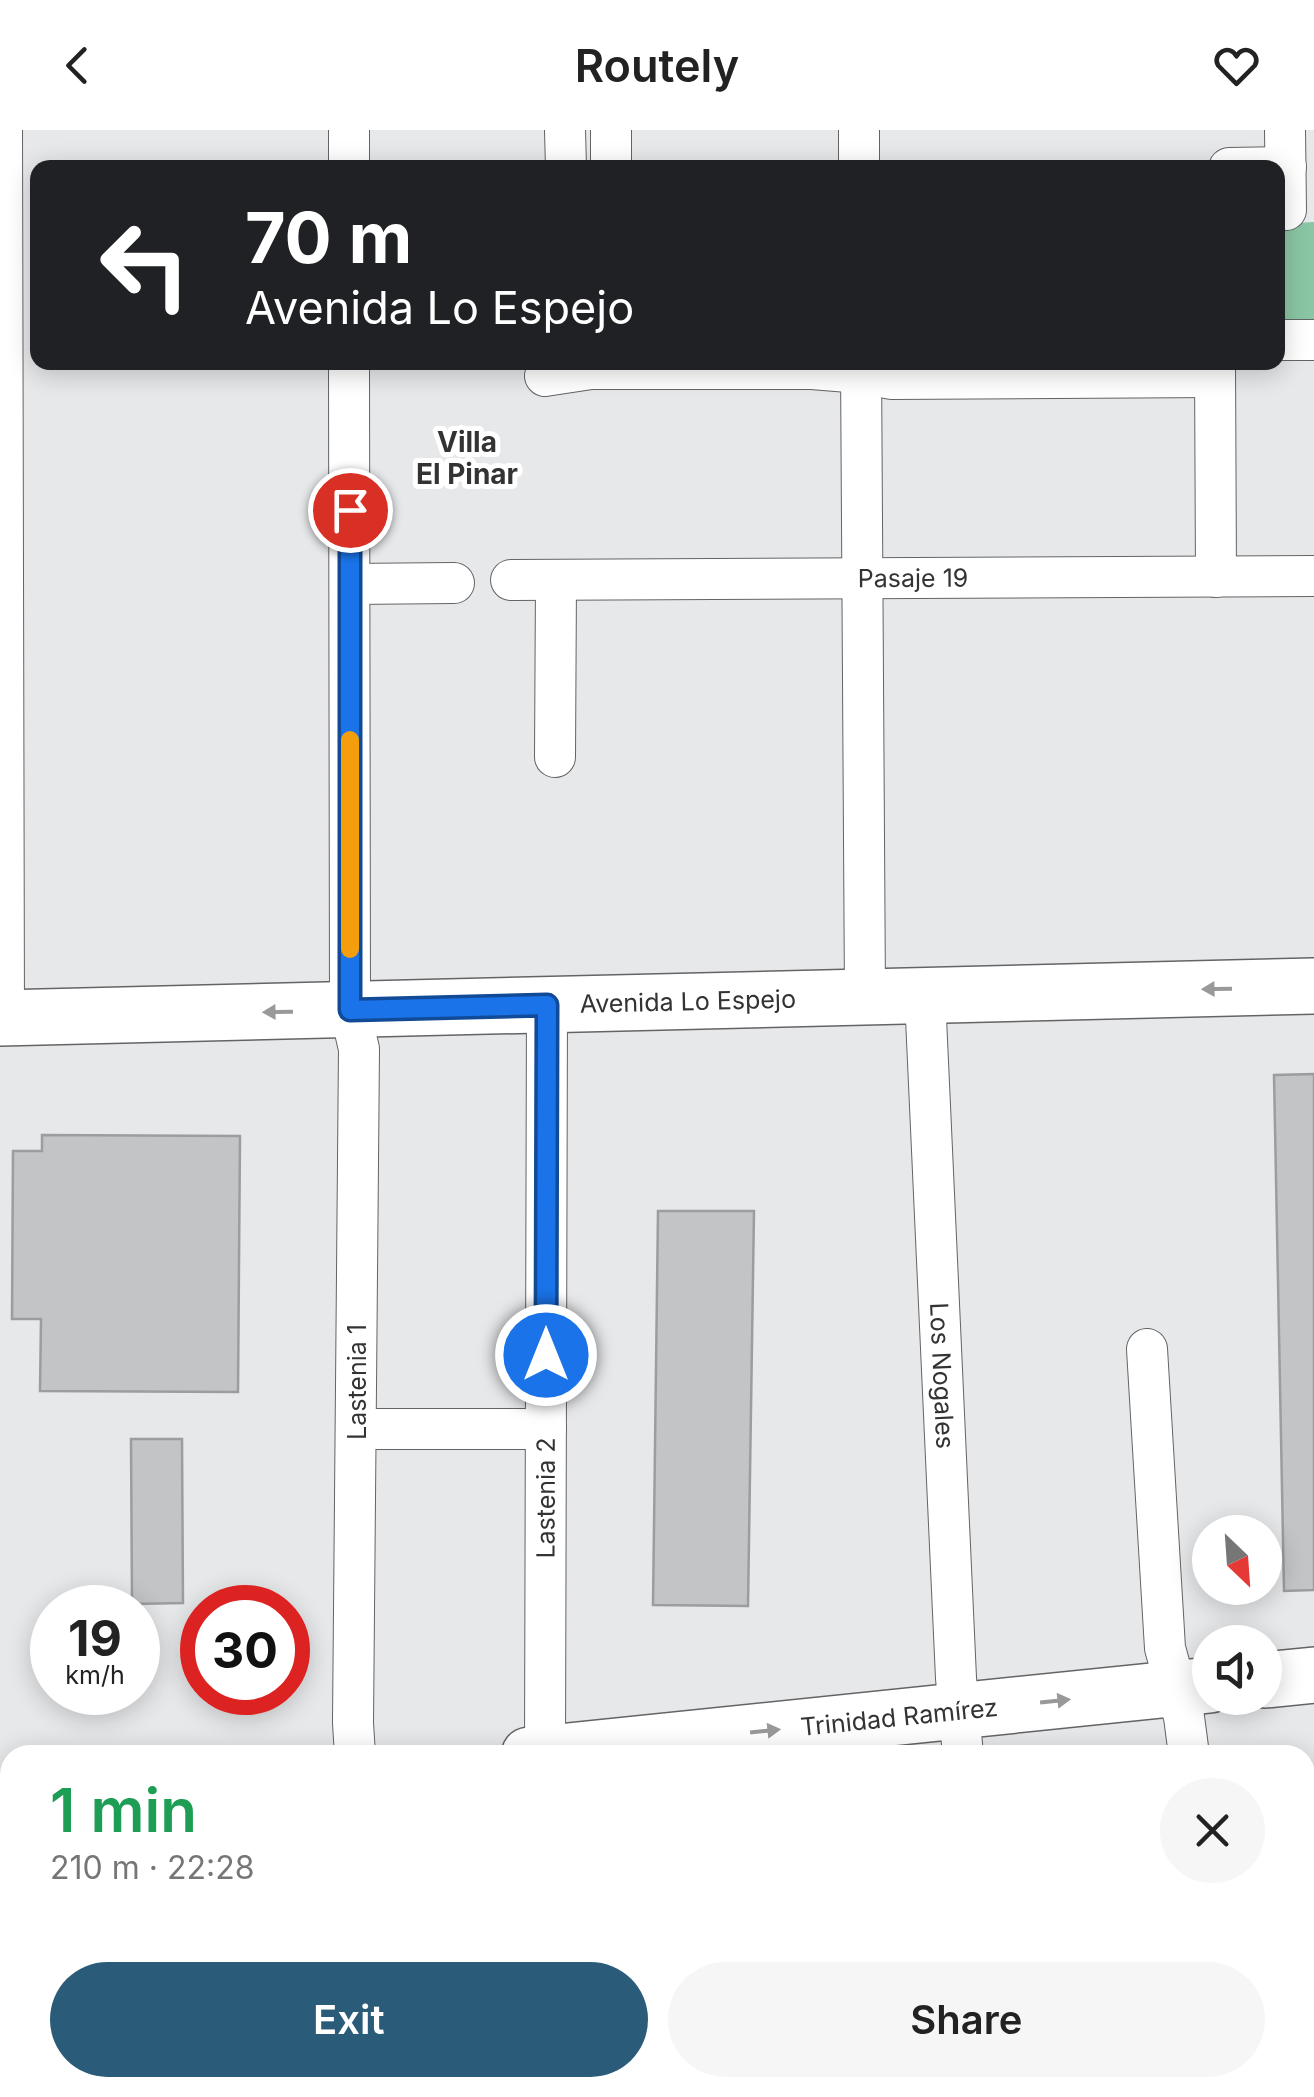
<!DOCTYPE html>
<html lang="en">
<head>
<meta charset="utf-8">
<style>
	:root { --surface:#fff; --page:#f6f6f6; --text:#222; --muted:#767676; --accent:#2a5c79 }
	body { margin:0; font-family:Inter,sans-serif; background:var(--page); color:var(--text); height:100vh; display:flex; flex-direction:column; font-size:38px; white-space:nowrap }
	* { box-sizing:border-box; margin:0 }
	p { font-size:32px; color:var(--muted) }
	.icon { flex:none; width:55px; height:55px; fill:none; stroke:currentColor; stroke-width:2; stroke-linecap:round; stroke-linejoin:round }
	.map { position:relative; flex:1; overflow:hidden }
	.panel { position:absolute; left:0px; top:1615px; width:1315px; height:352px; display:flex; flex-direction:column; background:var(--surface); border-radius:30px 30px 0 0; box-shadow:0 5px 25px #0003 }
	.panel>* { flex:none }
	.guide { position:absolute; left:30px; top:30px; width:1255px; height:210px; border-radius:20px; box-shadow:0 5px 25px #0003; background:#202124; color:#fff; overflow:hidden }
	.needle { width:65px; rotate:155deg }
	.fabs { position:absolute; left:1192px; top:1385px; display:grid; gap:20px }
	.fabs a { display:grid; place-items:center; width:90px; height:90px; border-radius:50%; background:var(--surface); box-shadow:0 5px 25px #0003; font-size:50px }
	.speed { position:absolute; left:30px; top:1455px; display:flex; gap:20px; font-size:50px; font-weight:700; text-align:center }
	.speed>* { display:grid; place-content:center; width:130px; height:130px; border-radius:50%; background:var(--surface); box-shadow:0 5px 25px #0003; line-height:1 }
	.speed small { font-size:25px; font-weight:400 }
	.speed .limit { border:15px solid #d22; background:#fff; color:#111 }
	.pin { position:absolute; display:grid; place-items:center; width:85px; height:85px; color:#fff; margin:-42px; border:5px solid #fff; border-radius:50%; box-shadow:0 2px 10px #0007 }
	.me { position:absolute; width:110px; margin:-55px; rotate:0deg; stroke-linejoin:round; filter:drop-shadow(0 0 8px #0008) }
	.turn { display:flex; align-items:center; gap:35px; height:210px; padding:0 50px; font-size:45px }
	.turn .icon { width:130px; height:130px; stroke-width:2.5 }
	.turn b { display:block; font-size:70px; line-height:85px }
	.round { display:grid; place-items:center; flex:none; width:105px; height:105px; border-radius:52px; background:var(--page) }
	.summary { display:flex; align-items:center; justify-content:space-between; height:170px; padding:0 50px }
	h1 { font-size:60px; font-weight:600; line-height:75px; color:#1e9e55 }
	.button { display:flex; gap:20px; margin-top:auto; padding:20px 50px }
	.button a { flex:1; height:115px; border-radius:60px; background:var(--accent); color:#fff; font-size:40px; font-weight:600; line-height:115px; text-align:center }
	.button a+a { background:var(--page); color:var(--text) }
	header { display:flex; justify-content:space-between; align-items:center; height:130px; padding:0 50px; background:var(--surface); font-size:45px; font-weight:600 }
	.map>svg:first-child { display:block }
	.green { fill:#8ac6a3 }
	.building { fill:#c3c4c6; stroke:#9c9d9f; stroke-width:2.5 }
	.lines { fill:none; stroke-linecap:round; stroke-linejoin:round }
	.street-casing { stroke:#646467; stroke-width:42 }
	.secondary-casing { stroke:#646467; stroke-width:58 }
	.street { stroke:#fff; stroke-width:40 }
	.secondary { stroke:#fff; stroke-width:55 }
	.oneway { fill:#99999a }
	.route-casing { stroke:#114b97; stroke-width:25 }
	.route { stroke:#1a73e8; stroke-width:18 }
	.slow { stroke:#f59e0b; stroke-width:18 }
	.labels { text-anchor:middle; stroke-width:10; stroke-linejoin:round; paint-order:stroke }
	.street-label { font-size:25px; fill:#333334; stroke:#fff }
	.neighbourhood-label { font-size:28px; font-weight:bold; fill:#333334; stroke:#fff }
</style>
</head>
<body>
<header><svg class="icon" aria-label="back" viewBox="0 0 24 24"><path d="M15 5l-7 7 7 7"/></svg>Routely<svg class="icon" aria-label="heart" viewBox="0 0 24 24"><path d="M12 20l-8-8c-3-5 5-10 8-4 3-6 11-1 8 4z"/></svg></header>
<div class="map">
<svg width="1314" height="1967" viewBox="0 0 1314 1967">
	<rect width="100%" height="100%" fill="#e7e8ea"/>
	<polygon class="green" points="1314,92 1314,201 1278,201 1278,94"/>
	<g class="building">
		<polygon points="1314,944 1314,1460 1284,1461 1274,945"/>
		<polygon points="42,1005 240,1006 238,1262 40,1261 41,1189 12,1189 13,1021 42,1021"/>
		<polygon points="658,1081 754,1081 748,1476 653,1475"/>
		<polygon points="131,1309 182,1309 183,1473 132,1474"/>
	</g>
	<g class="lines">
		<defs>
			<g id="street">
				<polyline points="2,0 4,888"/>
				<polyline points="349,0 349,38"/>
				<polyline points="565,0 566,38"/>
				<polyline points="611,0 611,38"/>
				<polyline points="859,0 859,38"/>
				<polyline points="1285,0 1286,80"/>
				<polyline points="1229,38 1286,37"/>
				<polyline points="1278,210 1314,210"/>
				<polyline points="349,232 350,880 359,919 353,1593 355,1625"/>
				<polyline points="861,232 865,867"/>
				<polyline points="1215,232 1216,447"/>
				<polyline points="545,246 591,239 812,239 861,243 891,249 1215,247"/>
				<path id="s1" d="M511 450 1314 446"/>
				<polyline points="350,454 454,453"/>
				<polyline points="555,627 556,450"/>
				<path id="s2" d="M925 866 956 1548 963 1625"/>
				<polyline points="1147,1219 1165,1518 1184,1587 1189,1625"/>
				<polyline points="357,1299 546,1299"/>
				<path id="s3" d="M545 1623 547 875"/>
				<polyline points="249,1958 250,1967"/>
				<polyline points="668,1958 670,1967"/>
				<polyline points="1007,1958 1008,1967"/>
				<polyline points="1231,1958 1232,1967"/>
			</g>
			<g id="secondary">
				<path id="s4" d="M0 888 1314 856"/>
				<polyline points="1265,1550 1314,1545"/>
				<path id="s5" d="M529 1625 1210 1555"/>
				<polyline points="0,1680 10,1679"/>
			</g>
		</defs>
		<use href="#street" class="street-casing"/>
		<use href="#secondary" class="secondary-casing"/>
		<use href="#street" class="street"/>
		<use href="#secondary" class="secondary"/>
	</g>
	<defs><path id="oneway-solid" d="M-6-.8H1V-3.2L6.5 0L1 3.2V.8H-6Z" transform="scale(2.5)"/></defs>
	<g class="oneway">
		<use href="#oneway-solid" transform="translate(1217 859) rotate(179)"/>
		<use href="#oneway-solid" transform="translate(278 882) rotate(179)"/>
		<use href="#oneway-solid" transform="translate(1055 1571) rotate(-6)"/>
		<use href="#oneway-solid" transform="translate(765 1601) rotate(-6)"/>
	</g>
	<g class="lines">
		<defs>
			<polyline id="route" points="350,380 350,880 547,875 546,1225"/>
		</defs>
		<use href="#route" class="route-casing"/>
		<use href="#route" class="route"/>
		<polyline class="slow" points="350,610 350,819"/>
	</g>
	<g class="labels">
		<g class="street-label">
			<text dy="9" stroke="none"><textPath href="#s1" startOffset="402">Pasaje 19</textPath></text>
			<text dy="9" stroke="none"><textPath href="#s4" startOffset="688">Avenida Lo Espejo</textPath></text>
			<text dy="9" stroke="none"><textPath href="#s2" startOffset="380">Los Nogales</textPath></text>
			<text transform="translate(357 1252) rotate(-90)" y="9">Lastenia 1</text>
			<text dy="9" stroke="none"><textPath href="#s3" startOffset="255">Lastenia 2</textPath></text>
			<text dy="9" stroke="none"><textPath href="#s5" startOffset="372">Trinidad Ramírez</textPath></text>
		</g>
		<g class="neighbourhood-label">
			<text x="467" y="322">Villa<tspan x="467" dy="32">El Pinar</tspan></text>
		</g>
	</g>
</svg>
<div class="fabs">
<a><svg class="needle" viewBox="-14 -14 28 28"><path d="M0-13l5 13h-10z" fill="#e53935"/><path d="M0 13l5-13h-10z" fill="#767676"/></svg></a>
<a><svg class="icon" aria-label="sound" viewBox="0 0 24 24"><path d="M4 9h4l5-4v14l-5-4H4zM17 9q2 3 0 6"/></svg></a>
</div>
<div class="speed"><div>19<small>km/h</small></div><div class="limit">30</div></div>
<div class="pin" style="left:350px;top:380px;background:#d93025"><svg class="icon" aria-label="arrive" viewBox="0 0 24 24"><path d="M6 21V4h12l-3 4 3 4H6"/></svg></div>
<svg class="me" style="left:546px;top:1225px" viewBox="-20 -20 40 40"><circle r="17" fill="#1a73e8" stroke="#fff" stroke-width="3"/><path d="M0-11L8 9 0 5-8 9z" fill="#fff"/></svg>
<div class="guide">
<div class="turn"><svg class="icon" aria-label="left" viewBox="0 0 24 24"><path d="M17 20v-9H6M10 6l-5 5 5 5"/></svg><div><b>70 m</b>Avenida Lo Espejo</div></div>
</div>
<section class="panel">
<div class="summary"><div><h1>1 min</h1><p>210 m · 22:28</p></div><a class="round"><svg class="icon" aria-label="close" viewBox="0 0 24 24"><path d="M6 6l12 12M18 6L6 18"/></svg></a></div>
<div class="button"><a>Exit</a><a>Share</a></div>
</section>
</div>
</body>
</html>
